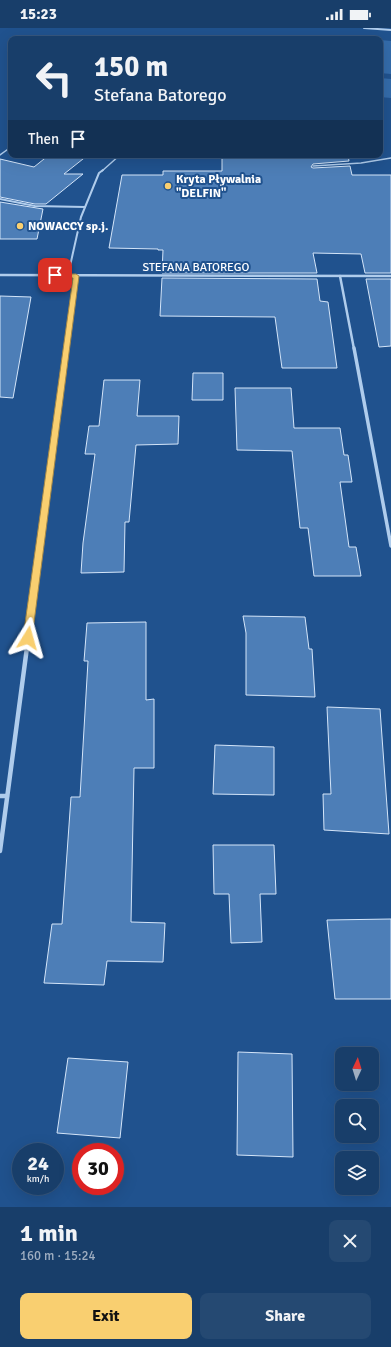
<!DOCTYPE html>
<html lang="en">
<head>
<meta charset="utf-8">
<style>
	:root { --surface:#183e6a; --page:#254972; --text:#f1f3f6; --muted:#9faec1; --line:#36577e; --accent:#f9cf70 }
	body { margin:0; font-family:Signika,sans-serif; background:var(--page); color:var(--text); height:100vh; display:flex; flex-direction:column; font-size:15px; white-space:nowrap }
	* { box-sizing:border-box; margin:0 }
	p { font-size:13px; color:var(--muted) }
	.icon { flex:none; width:22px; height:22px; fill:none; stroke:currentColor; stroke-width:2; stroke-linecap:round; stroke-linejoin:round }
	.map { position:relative; height:1179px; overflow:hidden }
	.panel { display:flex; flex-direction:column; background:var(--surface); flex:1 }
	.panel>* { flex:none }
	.guide { position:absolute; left:8px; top:8px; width:375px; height:122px; border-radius:8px; box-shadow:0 4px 16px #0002,0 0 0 1px var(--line); background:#183e6a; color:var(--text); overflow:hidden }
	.needle { width:26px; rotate:4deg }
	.fabs { position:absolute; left:335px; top:1019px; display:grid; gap:8px }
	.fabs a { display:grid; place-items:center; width:44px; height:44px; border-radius:8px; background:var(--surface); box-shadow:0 4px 16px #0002,0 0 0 1px var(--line); font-size:20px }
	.speed { position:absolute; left:12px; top:1115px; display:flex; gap:8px; font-size:20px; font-weight:700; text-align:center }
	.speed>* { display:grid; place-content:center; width:52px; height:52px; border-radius:50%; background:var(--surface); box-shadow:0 4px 16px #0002,0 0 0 1px var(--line); line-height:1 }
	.speed small { font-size:10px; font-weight:400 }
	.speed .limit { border:6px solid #d22; background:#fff; color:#111 }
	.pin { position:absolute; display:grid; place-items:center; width:34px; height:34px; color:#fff; margin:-17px; border-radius:8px; box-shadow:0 2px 6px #0006 }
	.me { position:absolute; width:44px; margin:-22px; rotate:8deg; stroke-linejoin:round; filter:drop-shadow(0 0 3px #0008) }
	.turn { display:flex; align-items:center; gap:14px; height:84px; padding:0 20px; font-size:18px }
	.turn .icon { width:52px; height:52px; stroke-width:2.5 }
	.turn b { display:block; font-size:28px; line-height:34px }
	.then { display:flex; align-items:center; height:38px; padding:0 20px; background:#0003; gap:8px; font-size:15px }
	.round { display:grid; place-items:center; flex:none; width:42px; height:42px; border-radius:8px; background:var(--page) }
	.overview { display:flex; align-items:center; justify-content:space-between; height:68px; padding:0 20px }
	h1 { font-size:24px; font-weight:800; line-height:30px }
	.cta { display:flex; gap:8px; margin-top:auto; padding:8px 20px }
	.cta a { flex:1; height:46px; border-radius:8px; background:var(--accent); color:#111; font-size:16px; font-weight:800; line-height:46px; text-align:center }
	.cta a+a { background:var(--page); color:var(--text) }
	.status { display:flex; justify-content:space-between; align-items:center; height:28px; padding:0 20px; background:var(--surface); direction:ltr }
	.status svg { height:11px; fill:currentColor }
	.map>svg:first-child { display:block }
	.green { fill:#346cab }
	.building { fill:#4d7eb7; stroke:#d4e5f9 }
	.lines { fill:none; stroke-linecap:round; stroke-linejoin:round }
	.service-far1 { stroke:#afccec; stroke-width:1.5 }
	.service { stroke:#afccec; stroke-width:2 }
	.minor-far3 { stroke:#afccec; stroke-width:2 }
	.minor-far2 { stroke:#afccec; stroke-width:2.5 }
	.minor-far1 { stroke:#afccec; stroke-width:3.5 }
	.minor { stroke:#afccec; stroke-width:4.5 }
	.route { fill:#f9cf70; stroke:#a28749 }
	.poi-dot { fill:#f9cf70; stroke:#20528e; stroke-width:1.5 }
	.labels { text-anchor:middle; stroke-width:4; stroke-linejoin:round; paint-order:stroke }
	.far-poi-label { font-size:12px; font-weight:bold; fill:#fff; stroke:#20528e; text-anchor:start }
	.far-street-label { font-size:12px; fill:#fff; stroke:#20528e }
</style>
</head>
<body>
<div class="status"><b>15:23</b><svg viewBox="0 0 49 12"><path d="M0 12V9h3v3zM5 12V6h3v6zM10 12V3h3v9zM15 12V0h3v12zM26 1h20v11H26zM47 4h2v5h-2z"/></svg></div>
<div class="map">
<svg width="391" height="1179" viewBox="0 0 391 1179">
	<rect width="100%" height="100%" fill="#20528e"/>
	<g class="green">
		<polygon points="380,12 391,13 391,46 380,45"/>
		<polygon points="380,50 391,51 391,70 380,69"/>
	</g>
	<g class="building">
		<polygon points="49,127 88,127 64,146 83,146 46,176 35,176 0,169 0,131 34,139"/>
		<polygon points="222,127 348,127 349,133 313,136 311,139 313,140 350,138 352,147 391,147 391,245 365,245 361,226 313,225 317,245 162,245 163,222 158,222 158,221 109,220 122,147 163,147 163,143 222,143"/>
		<polygon points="0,174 43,181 37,211 0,211"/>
		<polygon points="162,250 317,251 320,273 328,274 337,340 282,340 275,289 160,288"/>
		<polygon points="366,251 391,251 391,318 379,319"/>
		<polygon points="0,268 31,269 13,370 0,369"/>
		<polygon points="193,345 223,345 223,372 192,372"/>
		<polygon points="104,352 140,352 137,388 179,388 178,416 136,417 129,494 125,494 124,544 81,545 83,515 95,426 85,426 89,398 99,398"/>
		<polygon points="235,360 291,360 294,400 340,400 344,427 348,427 352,454 340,454 349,519 356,519 361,548 314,548 308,500 300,500 292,423 237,422"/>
		<polygon points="243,588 305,589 309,621 312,621 315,669 246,667 246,605"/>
		<polygon points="146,594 146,672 154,671 154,740 134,740 131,894 165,895 163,934 107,933 104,957 44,955 52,896 62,896 71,769 80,769 88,633 84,633 87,595"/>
		<polygon points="327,679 380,681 389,806 324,802 323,766 331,766"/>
		<polygon points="215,717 274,719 274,767 213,766"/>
		<polygon points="213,817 274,817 276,866 260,866 262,914 231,915 229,866 214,866"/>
		<polygon points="391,891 391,971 335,971 327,892"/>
		<polygon points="238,1024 292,1026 293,1129 237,1127"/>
		<polygon points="68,1030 128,1034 120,1110 57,1105"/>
	</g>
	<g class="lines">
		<g class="service-far1">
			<polyline points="0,127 11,119"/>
			<polyline points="313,138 361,135 391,130"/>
			<polyline points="102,143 120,127"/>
		</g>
		<g class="service">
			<polyline points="0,171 35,178 85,179"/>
			<polyline points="68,247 81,189 99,145 103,142"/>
		</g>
		<polyline class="minor-far3" points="364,0 391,2"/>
		<g class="minor-far2">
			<polyline points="0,247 391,248"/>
			<polyline points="340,248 354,321"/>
			<polyline points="66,321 76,248"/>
		</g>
		<g class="minor-far1">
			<polyline points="354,320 391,518"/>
			<polyline points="37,545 66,320"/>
		</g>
		<g class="minor">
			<polyline points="0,768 7,768"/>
			<polyline points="0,823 37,544"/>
		</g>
	</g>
	<polygon class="route" points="52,246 76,246 79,248 32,610 28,614 23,610 73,250 55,249 52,249"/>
	<g class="poi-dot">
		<circle cx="168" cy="158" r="4"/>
		<circle cx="20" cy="198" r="4"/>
	</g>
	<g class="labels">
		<g class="far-poi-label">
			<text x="176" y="155">Kryta Pływalnia<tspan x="176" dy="14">"DELFIN"</tspan></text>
			<text x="28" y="202">NOWACCY sp.j.</text>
		</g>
		<g class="far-street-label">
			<text x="196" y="243">STEFANA BATOREGO</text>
		</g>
	</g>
</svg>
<div class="fabs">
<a><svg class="needle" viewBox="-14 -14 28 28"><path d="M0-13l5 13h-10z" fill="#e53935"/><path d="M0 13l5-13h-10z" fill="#9faec1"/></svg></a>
<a><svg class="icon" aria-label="search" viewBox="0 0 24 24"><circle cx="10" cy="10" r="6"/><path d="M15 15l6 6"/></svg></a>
<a><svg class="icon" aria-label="layers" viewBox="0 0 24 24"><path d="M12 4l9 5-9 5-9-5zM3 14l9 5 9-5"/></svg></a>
</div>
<div class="speed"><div>24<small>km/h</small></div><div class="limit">30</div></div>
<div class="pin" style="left:55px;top:247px;background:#d93025"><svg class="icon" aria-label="arrive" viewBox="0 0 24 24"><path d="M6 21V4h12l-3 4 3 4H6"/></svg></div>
<svg class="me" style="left:28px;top:610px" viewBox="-20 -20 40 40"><path d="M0-17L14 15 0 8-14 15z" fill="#f9cf70" stroke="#fff" stroke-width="4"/></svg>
<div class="guide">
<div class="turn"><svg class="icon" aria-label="left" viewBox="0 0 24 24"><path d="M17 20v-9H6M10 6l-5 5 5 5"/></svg><div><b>150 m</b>Stefana Batorego</div></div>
<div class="then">Then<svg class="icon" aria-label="arrive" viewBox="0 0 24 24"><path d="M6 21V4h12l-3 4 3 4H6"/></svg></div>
</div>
</div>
<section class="panel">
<div class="overview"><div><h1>1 min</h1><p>160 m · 15:24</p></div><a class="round"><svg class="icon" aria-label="close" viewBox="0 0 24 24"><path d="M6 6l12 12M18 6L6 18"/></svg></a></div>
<div class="cta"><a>Exit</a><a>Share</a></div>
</section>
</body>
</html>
